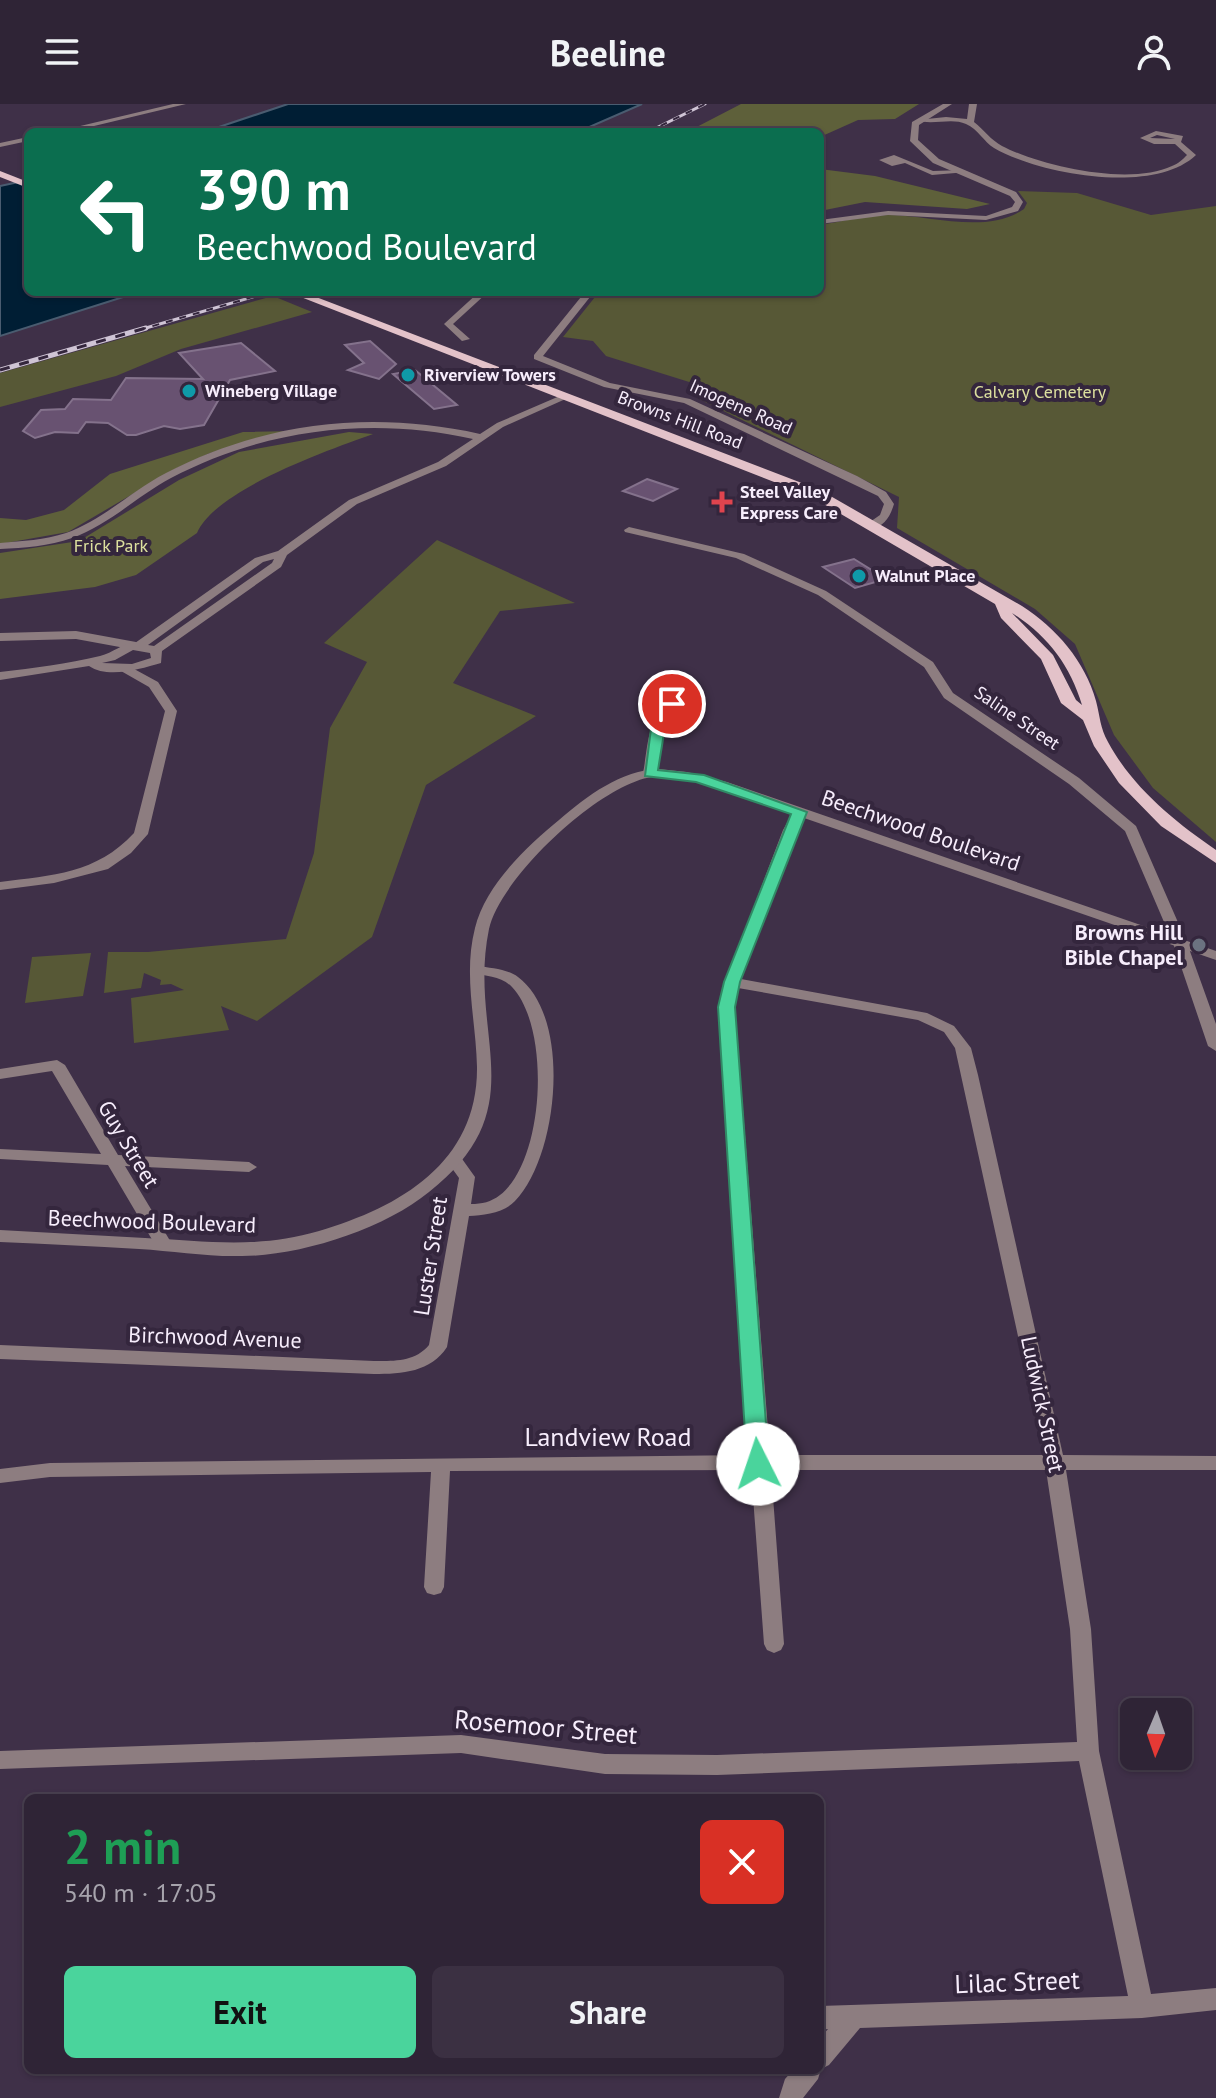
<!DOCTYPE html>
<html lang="en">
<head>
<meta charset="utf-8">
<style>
	:root { --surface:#2f2436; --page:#3b3042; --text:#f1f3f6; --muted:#a7a4ad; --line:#4a4151; --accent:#4ad49c }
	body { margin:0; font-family:"PT Sans",sans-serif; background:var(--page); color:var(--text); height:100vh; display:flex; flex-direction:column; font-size:30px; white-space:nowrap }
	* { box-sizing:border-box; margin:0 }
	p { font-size:26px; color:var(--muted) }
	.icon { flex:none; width:44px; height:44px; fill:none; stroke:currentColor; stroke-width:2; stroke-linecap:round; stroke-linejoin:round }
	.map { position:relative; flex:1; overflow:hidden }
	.drawer { position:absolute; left:24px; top:1690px; width:800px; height:280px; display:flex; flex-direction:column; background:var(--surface); border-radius:12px; box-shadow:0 2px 6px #0004,0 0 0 2px var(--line) }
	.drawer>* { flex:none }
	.top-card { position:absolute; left:24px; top:24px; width:800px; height:168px; border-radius:12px; box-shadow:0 2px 6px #0004,0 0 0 2px var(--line); background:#0b6e4f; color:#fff; overflow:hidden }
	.needle { width:52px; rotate:182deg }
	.controls { position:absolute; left:1120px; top:1594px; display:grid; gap:16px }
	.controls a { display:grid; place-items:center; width:72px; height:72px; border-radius:12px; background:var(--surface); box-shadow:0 2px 6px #0004,0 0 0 2px var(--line); font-size:40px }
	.pin { position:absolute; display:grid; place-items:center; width:68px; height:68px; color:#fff; margin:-34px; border:4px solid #fff; border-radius:50%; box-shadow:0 2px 8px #0007 }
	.me { position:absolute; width:88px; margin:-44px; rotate:356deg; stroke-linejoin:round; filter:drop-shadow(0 0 6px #0008) }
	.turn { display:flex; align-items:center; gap:28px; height:168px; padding:0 40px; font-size:36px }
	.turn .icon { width:104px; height:104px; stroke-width:2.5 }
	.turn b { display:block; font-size:56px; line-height:68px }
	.round { display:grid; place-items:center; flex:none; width:84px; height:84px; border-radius:12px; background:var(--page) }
	.overview { display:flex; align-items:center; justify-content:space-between; height:136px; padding:0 40px }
	h1 { font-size:48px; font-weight:700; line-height:60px; color:#1e9e55 }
	.button { display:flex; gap:16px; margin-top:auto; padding:16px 40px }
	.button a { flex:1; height:92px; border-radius:12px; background:var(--accent); color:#111; font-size:32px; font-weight:700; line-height:92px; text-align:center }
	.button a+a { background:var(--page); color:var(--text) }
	header { display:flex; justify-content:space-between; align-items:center; height:104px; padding:0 40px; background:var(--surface); font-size:36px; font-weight:700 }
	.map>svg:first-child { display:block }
	.green { fill:#575836 }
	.forest { fill:#5e603a }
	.water { fill:#001e34; stroke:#4a5c70; stroke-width:2 }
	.building { fill:#685271; stroke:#84728c; stroke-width:2 }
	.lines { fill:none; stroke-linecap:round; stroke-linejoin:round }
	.minor { fill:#8d7d80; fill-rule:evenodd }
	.tertiary { fill:#8d7d80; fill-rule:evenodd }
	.primary { fill:#e3c2c9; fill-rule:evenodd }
	.rail-far1-casing { stroke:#cfc4d5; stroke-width:3 }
	.rail-casing { stroke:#cfc4d5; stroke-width:5 }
	.rail-far1 { stroke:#34263d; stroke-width:2; stroke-dasharray:7; stroke-linecap:butt }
	.rail { stroke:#34263d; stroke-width:3; stroke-dasharray:10; stroke-linecap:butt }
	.route { fill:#4ad49c; stroke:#308a65; stroke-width:2 }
	.culture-dot { fill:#0f9aa8; stroke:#34263d; stroke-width:3 }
	.health-dot { fill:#e0444e; stroke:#34263d; stroke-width:3 }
	.worship-dot { fill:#6b7280; stroke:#34263d; stroke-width:3 }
	.labels { text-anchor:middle; stroke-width:8; stroke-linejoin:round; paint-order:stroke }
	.far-poi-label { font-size:18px; font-weight:bold; fill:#f7edfc; stroke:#34263d; text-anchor:start }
	.far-park-label { font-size:18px; fill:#dce09e; stroke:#34263d }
	.far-street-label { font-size:18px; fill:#f7edfc; stroke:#34263d }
	.street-label { font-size:22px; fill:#f7edfc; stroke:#34263d }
	.poi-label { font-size:22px; font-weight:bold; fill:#f7edfc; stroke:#34263d; text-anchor:end }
	.near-street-label { font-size:26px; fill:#f7edfc; stroke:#34263d }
</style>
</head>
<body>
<header><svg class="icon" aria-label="menu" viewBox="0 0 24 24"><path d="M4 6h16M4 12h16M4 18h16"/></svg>Beeline<svg class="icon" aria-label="person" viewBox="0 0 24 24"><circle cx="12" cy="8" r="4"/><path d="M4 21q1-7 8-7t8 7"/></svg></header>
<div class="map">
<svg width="1216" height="1994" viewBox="0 0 1216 1994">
	<rect width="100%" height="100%" fill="#3f3048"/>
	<g class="green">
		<path d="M1018 87 1077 89 1151 111 1216 102V738L1153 684 1114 631 1075 540 1035 505 897 424 899 393 697 294 702 282 606 252 593 237 563 233 599 188H820V121C843 117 865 112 888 111 930 111 987 131 1024 105L1027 99Z"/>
		<polygon points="273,192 312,208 181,245 116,272 0,303 0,269"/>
		<polygon points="437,436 575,499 500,507 453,579 536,612 426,681 372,833 257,917 221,902 229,926 134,939 131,894 184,886 171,880 160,881 161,876 144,869 141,884 104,889 108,848 148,848 286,835 314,749 330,624 367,558 324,539"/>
		<polygon points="91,849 83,892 25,899 32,853"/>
	</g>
	<g class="forest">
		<polygon points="741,0 919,0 895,15 858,16 820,33 820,28 687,28"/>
		<polygon points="820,65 875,72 990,100 967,105 865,98 820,107"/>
		<polygon points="299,327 210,349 177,364 68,428 0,440 0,414 26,416 64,406 110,370 243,328"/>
		<path d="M349 328 373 330C329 346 216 385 197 429L136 471 95 483 0 495V449L79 437 179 376 239 348Z"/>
	</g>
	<g class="water">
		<polygon points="288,0 642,0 578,28 204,28"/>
		<polygon points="28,76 28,188 139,188 0,232 0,82"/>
	</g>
	<g class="building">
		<polygon points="370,237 396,260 379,275 348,266 364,259 345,241"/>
		<polygon points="241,239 275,267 230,276 204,321 180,325 164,322 136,331 127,331 108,319 86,318 78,329 55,328 35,334 23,327 41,306 65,305 73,295 111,296 126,274 203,275 179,249"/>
		<polygon points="415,266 457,301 434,305 393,270"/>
		<polygon points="647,375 677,385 653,397 623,387"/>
		<polygon points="854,455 886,475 855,484 823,463"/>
	</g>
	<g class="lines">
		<g class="minor">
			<path d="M969 0H977L974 18C984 26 991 36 1002 42 1043 63 1130 82 1172 62 1178 60 1183 55 1187 51L1175 40H1154L1140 34 1156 27 1183 32 1181 38 1196 51C1154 91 1041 71 994 44 984 38 978 25 966 20 951 13 932 22 917 16L946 13 967 15ZM1157 31 1175 35 1150 34Z"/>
			<polygon points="894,51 933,67 963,66 967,68 932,71 905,59 892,62 879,56"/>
			<polygon points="479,188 488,188 453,220 470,235 462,237 444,220"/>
			<polygon points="629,423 744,450 826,487 933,558 953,589 1079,674 1136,722 1187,839 1216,920 1216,947 1208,942 1173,839 1125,727 1069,680 944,594 924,563 818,491 736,454 625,428 624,426"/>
			<polygon points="76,527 136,538 142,542 136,546 76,535 0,537 0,529"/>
			<path d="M125 560 158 578 177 607 148 730 131 749 108 765 54 779 0 786V778C53 771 96 770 134 729L165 607 149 583 121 567V561Z"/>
			<path d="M672 596 678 600 665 617 657 669 650 673 645 672 643 669C648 645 647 609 672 596Z"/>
			<path d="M800 704 807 708 797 726 741 875 927 909 954 922 971 944 978 971 1063 1351 1216 1352V1366H1066L1091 1525 1099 1647 1151 1890 1216 1884V1906L1142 1914 860 1924 829 1961 821 1965 818 1975 803 1994H779L785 1975 793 1966H820V1934L828 1925 820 1926V1902L1128 1892 1079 1657 717 1671 605 1670 461 1649 0 1665V1647L461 1631 605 1650 717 1651 1077 1638 1070 1525 1046 1366H771L784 1540 781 1546 774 1549 767 1546 764 1540 751 1366 450 1367 444 1483 441 1489 434 1491 427 1489 424 1483 431 1368 50 1373 0 1379V1365L50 1359 750 1351 719 903 725 878 783 726 795 705ZM738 884 918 916 944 928 955 944 1044 1351H770L735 903Z"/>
			<path d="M477 862C491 864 507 865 518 873 573 914 558 1053 515 1097 504 1109 484 1111 469 1112L447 1243C431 1268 402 1270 374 1270L0 1255V1241L374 1257C394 1257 415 1258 429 1241L459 1074 446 1056 454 1051 460 1052 475 1073 471 1100C482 1100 491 1098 500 1091 545 1056 551 924 512 883 501 872 486 872 472 869L470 866Z"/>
			<polygon points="57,956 65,961 118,1051 249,1058 257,1063 249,1068 125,1062 172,1140 169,1144 157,1144 108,1061 0,1055 0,1045 101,1050 52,967 0,975 0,965"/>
		</g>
		<g class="tertiary">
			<polygon points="173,0 186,0 69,28 55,28"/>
			<polygon points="943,0 952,0 919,21 918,36 939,55 1016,88 1023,98 1018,107 986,116 888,111 820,120 820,116 888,107 986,112 1012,103 1015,98 1010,92 933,59 910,37 912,18"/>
			<polygon points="28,33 28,37 0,43 0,39"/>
			<path d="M585 188H594L543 252 610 279 690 295 857 372 886 388 894 400C890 413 883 426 867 424V420L880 411 884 400 878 392 684 299 604 283 534 255V251Z"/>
			<path d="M562 291 570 293 503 323 446 362 357 400 287 451 281 463 162 547 161 559C140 565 108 575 89 562L0 576V568C34 564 67 560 100 552 113 549 122 539 135 539L255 454 278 447 349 396 438 358 473 335C371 312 264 325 171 374 137 392 109 421 72 434 49 442 24 444 0 445V439C22 437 45 436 66 429 103 416 131 387 166 369 265 318 371 306 480 330L497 319ZM274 455 272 459 154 542 148 541 263 458ZM133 546 150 549 151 554 132 560 102 559 115 556Z"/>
			<path d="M659 665 687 668 727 678 1216 847V856L717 684C697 678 674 670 652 673 600 680 500 774 489 825 467 932 537 1003 429 1088 384 1125 300 1152 242 1152 208 1153 173 1147 139 1145 93 1142 46 1140 0 1138V1126C48 1129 97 1131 145 1134 206 1137 258 1145 319 1127 401 1103 478 1058 477 963 476 916 463 871 475 824 485 782 526 743 559 716 587 692 621 666 659 665Z"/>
		</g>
		<g class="primary">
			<polygon points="0,67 28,78 28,84 0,73"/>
			<path d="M288 188H303L820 386 1022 502C1056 524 1085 557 1096 597 1100 612 1100 624 1108 638 1133 684 1174 717 1216 746V759L1161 722 1119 679 1094 642 1083 616 1061 599 1041 555 1001 514 995 500 810 392ZM1012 509C1047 531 1070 561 1082 601L1076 596 1053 551Z"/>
		</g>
		<defs>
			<g id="rail-far1">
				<polyline points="648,28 705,0"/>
				<polyline points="139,226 270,188"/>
			</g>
			<polyline id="rail" points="0,266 146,224"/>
		</defs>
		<use href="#rail-far1" class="rail-far1-casing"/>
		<use href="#rail" class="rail-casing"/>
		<use href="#rail-far1" class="rail-far1"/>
		<use href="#rail" class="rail"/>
	</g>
	<polygon class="route" points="672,596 679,600 666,617 658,666 704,671 807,708 740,878 735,903 769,1360 758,1368 747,1360 718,903 724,878 791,710 696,678 645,672 652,617"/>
	<g class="culture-dot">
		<circle cx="408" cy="271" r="8"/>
		<circle cx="189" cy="287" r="8"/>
		<circle cx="859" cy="472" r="8"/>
	</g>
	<path class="health-dot" d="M718 386h8v8h8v8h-8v8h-8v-8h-8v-8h8z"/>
	<circle class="worship-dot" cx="1199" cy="841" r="8"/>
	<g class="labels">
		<g class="far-poi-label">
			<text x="424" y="277">Riverview Towers</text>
			<text x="205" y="293">Wineberg Village</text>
			<text x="740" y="394">Steel Valley<tspan x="740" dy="21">Express Care</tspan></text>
			<text x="875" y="478">Walnut Place</text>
		</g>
		<g class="far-park-label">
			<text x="1040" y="294">Calvary Cemetery</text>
			<text x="111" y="448">Frick Park</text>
		</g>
		<g class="far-street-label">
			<text transform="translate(741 303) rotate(24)" y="6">Imogene Road</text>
			<text transform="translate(680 316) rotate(21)" y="6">Browns Hill Road</text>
			<text transform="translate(1017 614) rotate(34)" y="6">Saline Street</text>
		</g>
		<g class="street-label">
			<text transform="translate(921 726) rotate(19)" y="8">Beechwood Boulevard</text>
			<text transform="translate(129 1040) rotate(59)" y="8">Guy Street</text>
			<text transform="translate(152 1117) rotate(2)" y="8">Beechwood Boulevard</text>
			<text transform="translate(430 1152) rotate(-81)" y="8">Luster Street</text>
			<text transform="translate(215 1233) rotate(2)" y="8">Birchwood Avenue</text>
			<text transform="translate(1043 1300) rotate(78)" y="8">Ludwick Street</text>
		</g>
		<g class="poi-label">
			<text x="1183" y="836">Browns Hill<tspan x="1183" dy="25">Bible Chapel</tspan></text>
		</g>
		<g class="near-street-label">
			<text x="608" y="1342">Landview Road</text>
			<text transform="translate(546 1623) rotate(5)" y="9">Rosemoor Street</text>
			<text transform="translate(1017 1878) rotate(-2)" y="9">Lilac Street</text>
		</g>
	</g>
</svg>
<div class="controls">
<a><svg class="needle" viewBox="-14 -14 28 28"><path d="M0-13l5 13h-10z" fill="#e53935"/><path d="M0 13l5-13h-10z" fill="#a7a4ad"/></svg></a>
</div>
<div class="pin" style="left:672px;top:600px;background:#d93025"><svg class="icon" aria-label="arrive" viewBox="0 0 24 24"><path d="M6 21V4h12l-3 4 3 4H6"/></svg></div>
<svg class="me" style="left:758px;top:1360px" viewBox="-20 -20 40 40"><circle r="19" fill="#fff"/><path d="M0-13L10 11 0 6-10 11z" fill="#4ad49c"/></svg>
<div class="top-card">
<div class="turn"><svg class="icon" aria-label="left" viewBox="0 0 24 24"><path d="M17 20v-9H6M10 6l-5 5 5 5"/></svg><div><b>390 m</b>Beechwood Boulevard</div></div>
</div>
<section class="drawer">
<div class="overview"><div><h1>2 min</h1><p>540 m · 17:05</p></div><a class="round" style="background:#d93025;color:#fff"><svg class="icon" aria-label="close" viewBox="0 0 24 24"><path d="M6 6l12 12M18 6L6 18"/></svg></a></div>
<div class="button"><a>Exit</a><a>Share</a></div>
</section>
</div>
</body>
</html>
